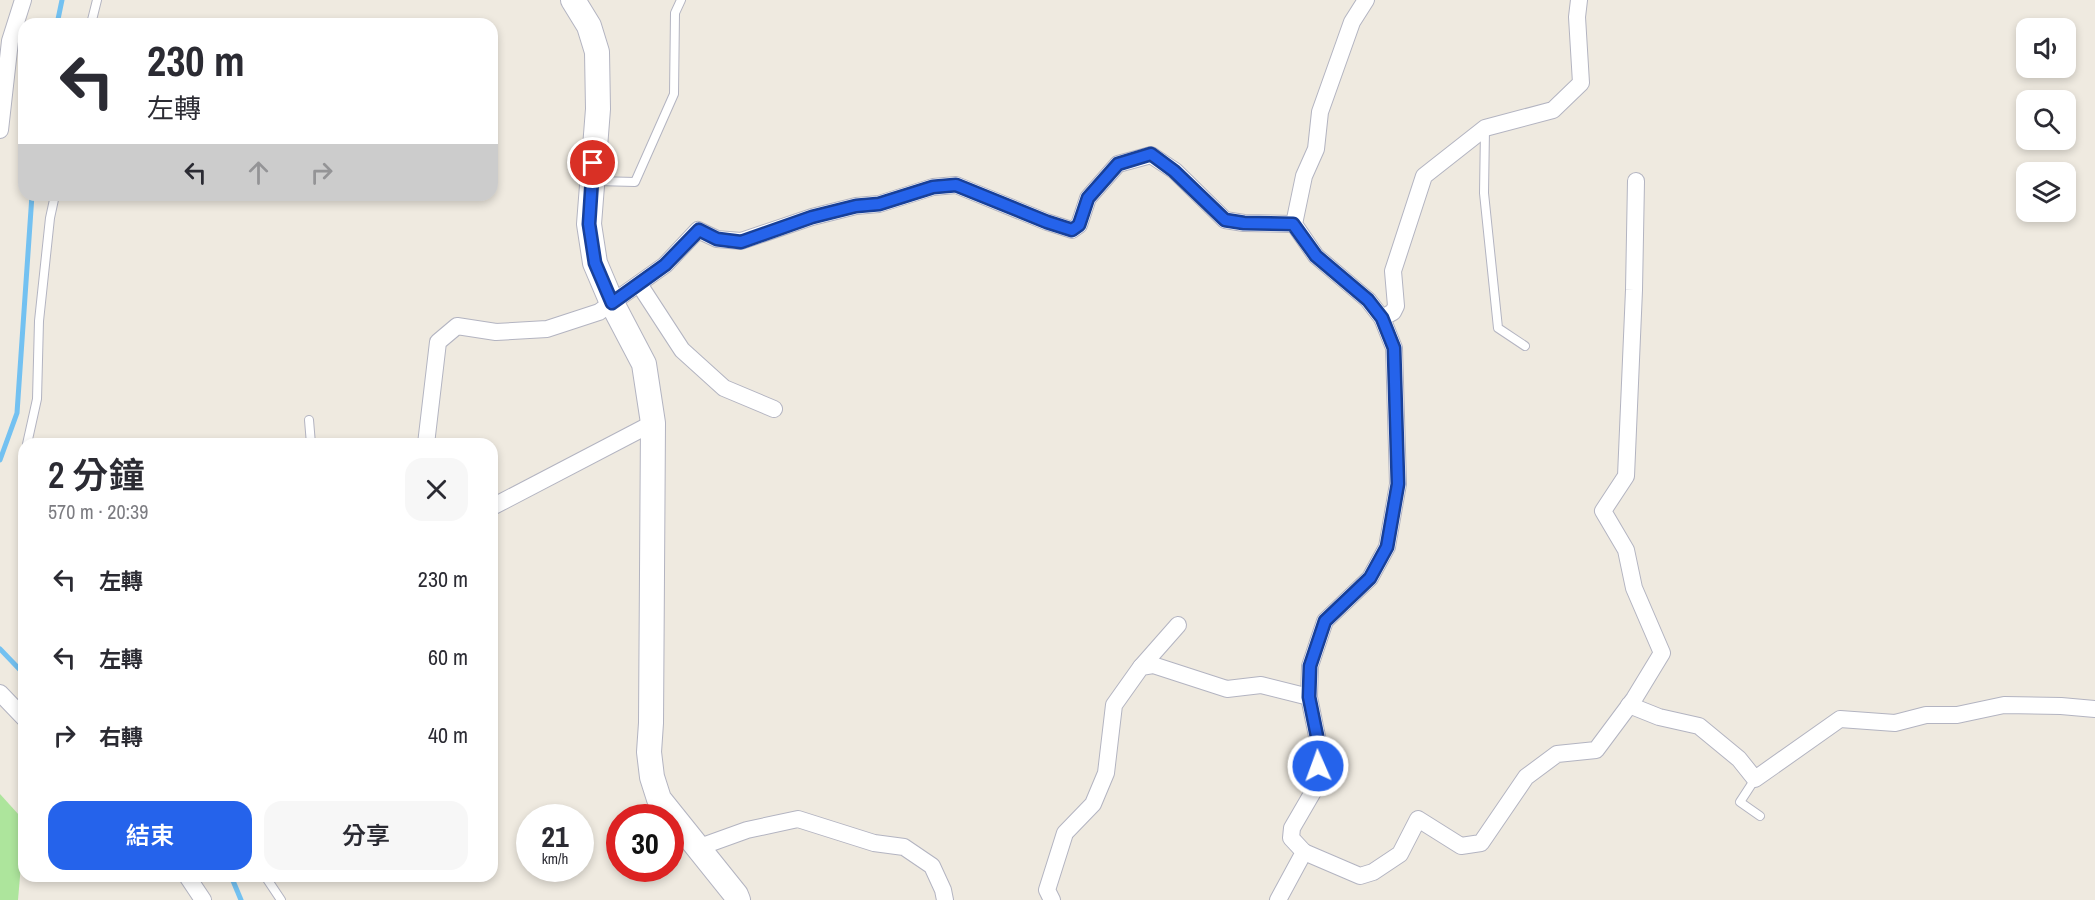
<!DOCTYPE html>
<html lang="zh-TW">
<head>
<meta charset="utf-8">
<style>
	:root { --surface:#fff; --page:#f7f7f7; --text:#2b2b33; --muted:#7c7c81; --accent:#2563eb }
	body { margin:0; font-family:"Archivo Narrow","Noto Sans TC",sans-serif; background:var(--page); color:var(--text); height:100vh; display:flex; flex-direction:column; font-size:22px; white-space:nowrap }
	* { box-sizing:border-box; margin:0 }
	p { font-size:20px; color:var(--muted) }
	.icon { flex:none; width:33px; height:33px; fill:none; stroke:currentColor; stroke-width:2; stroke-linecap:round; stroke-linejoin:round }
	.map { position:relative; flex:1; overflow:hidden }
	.drawer { position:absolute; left:18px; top:438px; width:480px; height:444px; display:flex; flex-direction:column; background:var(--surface); border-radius:18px; box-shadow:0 3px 9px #0003 }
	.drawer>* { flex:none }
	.hud { position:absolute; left:18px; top:18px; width:480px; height:183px; border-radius:18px; box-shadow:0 3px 9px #0003; background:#fff; color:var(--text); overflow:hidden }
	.buttons { position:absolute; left:2016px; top:18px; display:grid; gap:12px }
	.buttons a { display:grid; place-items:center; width:60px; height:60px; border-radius:12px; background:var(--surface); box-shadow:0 3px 9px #0003; font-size:30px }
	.speed { position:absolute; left:516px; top:804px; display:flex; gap:12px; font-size:30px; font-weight:700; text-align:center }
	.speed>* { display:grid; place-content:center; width:78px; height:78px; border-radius:50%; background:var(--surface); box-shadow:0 3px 9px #0003; line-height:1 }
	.speed small { font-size:15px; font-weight:400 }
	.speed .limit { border:9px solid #d22; background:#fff; color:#111 }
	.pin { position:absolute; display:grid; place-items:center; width:51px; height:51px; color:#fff; margin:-26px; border:3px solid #fff; border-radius:50%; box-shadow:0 2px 6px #0007 }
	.me { position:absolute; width:66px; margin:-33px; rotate:358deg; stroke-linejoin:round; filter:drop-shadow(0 0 4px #0008) }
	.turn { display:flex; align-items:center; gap:21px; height:126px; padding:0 30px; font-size:27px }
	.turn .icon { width:78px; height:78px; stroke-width:2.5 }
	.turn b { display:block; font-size:42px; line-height:51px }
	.lanes { display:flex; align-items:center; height:57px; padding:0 30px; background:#0003; justify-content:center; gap:30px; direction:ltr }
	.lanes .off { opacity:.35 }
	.round { display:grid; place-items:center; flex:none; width:63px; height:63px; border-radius:18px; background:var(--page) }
	.summary { display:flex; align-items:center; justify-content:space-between; height:102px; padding:0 30px }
	h1 { font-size:36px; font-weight:600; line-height:45px }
	.primary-button { display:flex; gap:12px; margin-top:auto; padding:12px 30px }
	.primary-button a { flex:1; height:69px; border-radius:18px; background:var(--accent); color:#fff; font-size:24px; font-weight:600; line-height:69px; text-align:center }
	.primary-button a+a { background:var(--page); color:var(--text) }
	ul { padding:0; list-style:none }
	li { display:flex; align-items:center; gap:18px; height:78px; padding:0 30px }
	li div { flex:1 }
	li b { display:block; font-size:22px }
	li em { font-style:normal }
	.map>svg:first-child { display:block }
	.green { fill:#ade59c }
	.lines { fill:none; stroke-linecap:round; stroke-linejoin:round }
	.stream { stroke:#73c1f1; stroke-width:5 }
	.lane-casing { stroke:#b3b4c1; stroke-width:10 }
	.street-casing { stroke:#b3b4c1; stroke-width:18 }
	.secondary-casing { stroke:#b3b4c1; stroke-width:26 }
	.lane { stroke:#fff; stroke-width:8 }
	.street { stroke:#fff; stroke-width:16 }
	.secondary { stroke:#fff; stroke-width:24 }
	.route-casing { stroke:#184099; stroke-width:15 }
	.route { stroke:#2563eb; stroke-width:10 }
</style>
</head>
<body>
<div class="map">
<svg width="2095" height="900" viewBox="0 0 2095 900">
	<rect width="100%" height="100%" fill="#efeae0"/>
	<polygon class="green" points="0,794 19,815 23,841 18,900 0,900"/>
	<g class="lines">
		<g class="stream">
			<polyline points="57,24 62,0"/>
			<polyline points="0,460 17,413 32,195"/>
			<polyline points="0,649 24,674"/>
			<polyline points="231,876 241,900"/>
		</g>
		<defs>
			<g id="lane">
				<polyline points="91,24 97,0"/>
				<polyline points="1485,129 1484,193 1498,328 1525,346"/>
				<polyline points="596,181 635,182 674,94 675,13 681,0"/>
				<polyline points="309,420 311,444 313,444"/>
				<polyline points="27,444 37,399 39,321 50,218 55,195"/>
				<polyline points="1755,779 1740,802 1760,816"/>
				<polyline points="265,876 281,900"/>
			</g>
			<g id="street">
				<polyline points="0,130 10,41 23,0"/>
				<polyline points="639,284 682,350 724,388 774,409"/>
				<polyline points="1382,318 1393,312 1396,306 1393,271 1424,176 1485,128 1553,110 1581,83 1577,17 1579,0"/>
				<polyline points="426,444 438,342 457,326 496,332 547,329 599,312 665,265 698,230 717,239 741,241 812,217 856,206 879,204 933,187 956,185 1047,222 1072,230 1079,225 1088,198 1118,164 1151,155 1175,171 1225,220 1244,223 1294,224"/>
				<polyline points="492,507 653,423"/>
				<polyline points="1141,667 1178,625"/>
				<polyline points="0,693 24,718"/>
				<polyline points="1629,705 1659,717 1699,726 1739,759 1755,779 1840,719 1895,723 1926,715 1957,715 2004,705 2061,706 2095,709"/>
				<polyline points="697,848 747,830 798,819 874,843 904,847 932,866 943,890 945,900"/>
				<polyline points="1304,852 1360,876 1373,872 1400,854 1418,819 1461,846 1481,843 1526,777 1557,754 1596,750 1634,699 1662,653 1634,588 1626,550 1603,511 1626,476 1634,290 1636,181"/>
				<polyline points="187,876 203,900"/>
				<polyline points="1052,900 1047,890 1065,833 1093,804 1106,773 1114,705 1141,667 1153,665 1227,689 1261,685 1309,697"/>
				<polyline points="1278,900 1304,852 1291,838 1292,828 1317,785 1319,746 1309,697 1310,666 1325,621 1370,578 1387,547 1398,484 1394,348 1382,318 1368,300 1316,256 1294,224 1304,176 1316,149 1320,112 1352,22 1366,0"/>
			</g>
			<polyline id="secondary" points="573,0 589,26 597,52 598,109 589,224 595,263 612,303 644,364 653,423 651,723 649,752 652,777 659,799 736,895 738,900"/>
		</defs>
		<use href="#lane" class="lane-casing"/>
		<use href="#street" class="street-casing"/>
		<use href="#secondary" class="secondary-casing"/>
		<use href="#lane" class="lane"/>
		<use href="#street" class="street"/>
		<use href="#secondary" class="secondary"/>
	</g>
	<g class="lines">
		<defs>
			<polyline id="route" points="593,163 589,224 595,263 612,303 665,265 699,230 717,239 741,242 812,217 856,206 879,204 933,187 956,185 1047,222 1072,230 1079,225 1088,198 1118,164 1151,154 1174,171 1225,220 1244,223 1293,224 1316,256 1368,300 1382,318 1394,348 1398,484 1387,547 1370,578 1325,621 1310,666 1309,697 1319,746 1318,766"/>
		</defs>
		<use href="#route" class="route-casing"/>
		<use href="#route" class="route"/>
	</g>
</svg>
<div class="buttons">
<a><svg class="icon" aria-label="sound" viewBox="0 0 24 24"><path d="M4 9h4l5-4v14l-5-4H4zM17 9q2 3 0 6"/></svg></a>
<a><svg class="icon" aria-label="search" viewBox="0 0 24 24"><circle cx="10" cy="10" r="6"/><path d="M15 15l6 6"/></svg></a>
<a><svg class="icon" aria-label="layers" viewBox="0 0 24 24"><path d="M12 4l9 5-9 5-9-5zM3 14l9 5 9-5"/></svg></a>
</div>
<div class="speed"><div>21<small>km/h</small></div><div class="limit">30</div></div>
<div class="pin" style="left:593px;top:163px;background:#d93025"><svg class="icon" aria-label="arrive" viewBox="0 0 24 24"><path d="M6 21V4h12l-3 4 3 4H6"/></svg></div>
<svg class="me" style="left:1318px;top:766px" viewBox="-20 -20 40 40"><circle r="17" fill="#2563eb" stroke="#fff" stroke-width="3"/><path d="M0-11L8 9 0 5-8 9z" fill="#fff"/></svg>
<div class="hud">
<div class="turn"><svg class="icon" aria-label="left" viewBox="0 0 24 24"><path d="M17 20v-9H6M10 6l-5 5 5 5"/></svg><div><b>230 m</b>左轉</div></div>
<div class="lanes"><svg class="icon" aria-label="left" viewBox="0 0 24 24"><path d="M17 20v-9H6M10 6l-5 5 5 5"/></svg><svg class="icon off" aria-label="ahead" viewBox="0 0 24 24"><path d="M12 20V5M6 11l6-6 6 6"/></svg><svg class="icon off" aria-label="right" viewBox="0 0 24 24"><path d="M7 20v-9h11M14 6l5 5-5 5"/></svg></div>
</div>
<section class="drawer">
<div class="summary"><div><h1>2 分鐘</h1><p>570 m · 20:39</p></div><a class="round"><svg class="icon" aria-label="close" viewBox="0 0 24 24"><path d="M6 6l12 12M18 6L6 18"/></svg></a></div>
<ul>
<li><svg class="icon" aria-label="left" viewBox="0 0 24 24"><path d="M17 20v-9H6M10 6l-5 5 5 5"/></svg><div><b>左轉</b></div><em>230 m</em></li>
<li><svg class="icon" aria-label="left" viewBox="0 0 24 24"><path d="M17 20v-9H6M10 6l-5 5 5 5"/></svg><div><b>左轉</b></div><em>60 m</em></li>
<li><svg class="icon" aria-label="right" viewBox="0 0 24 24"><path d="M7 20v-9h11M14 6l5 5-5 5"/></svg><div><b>右轉</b></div><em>40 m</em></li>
</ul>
<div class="primary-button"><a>結束</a><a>分享</a></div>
</section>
</div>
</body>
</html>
